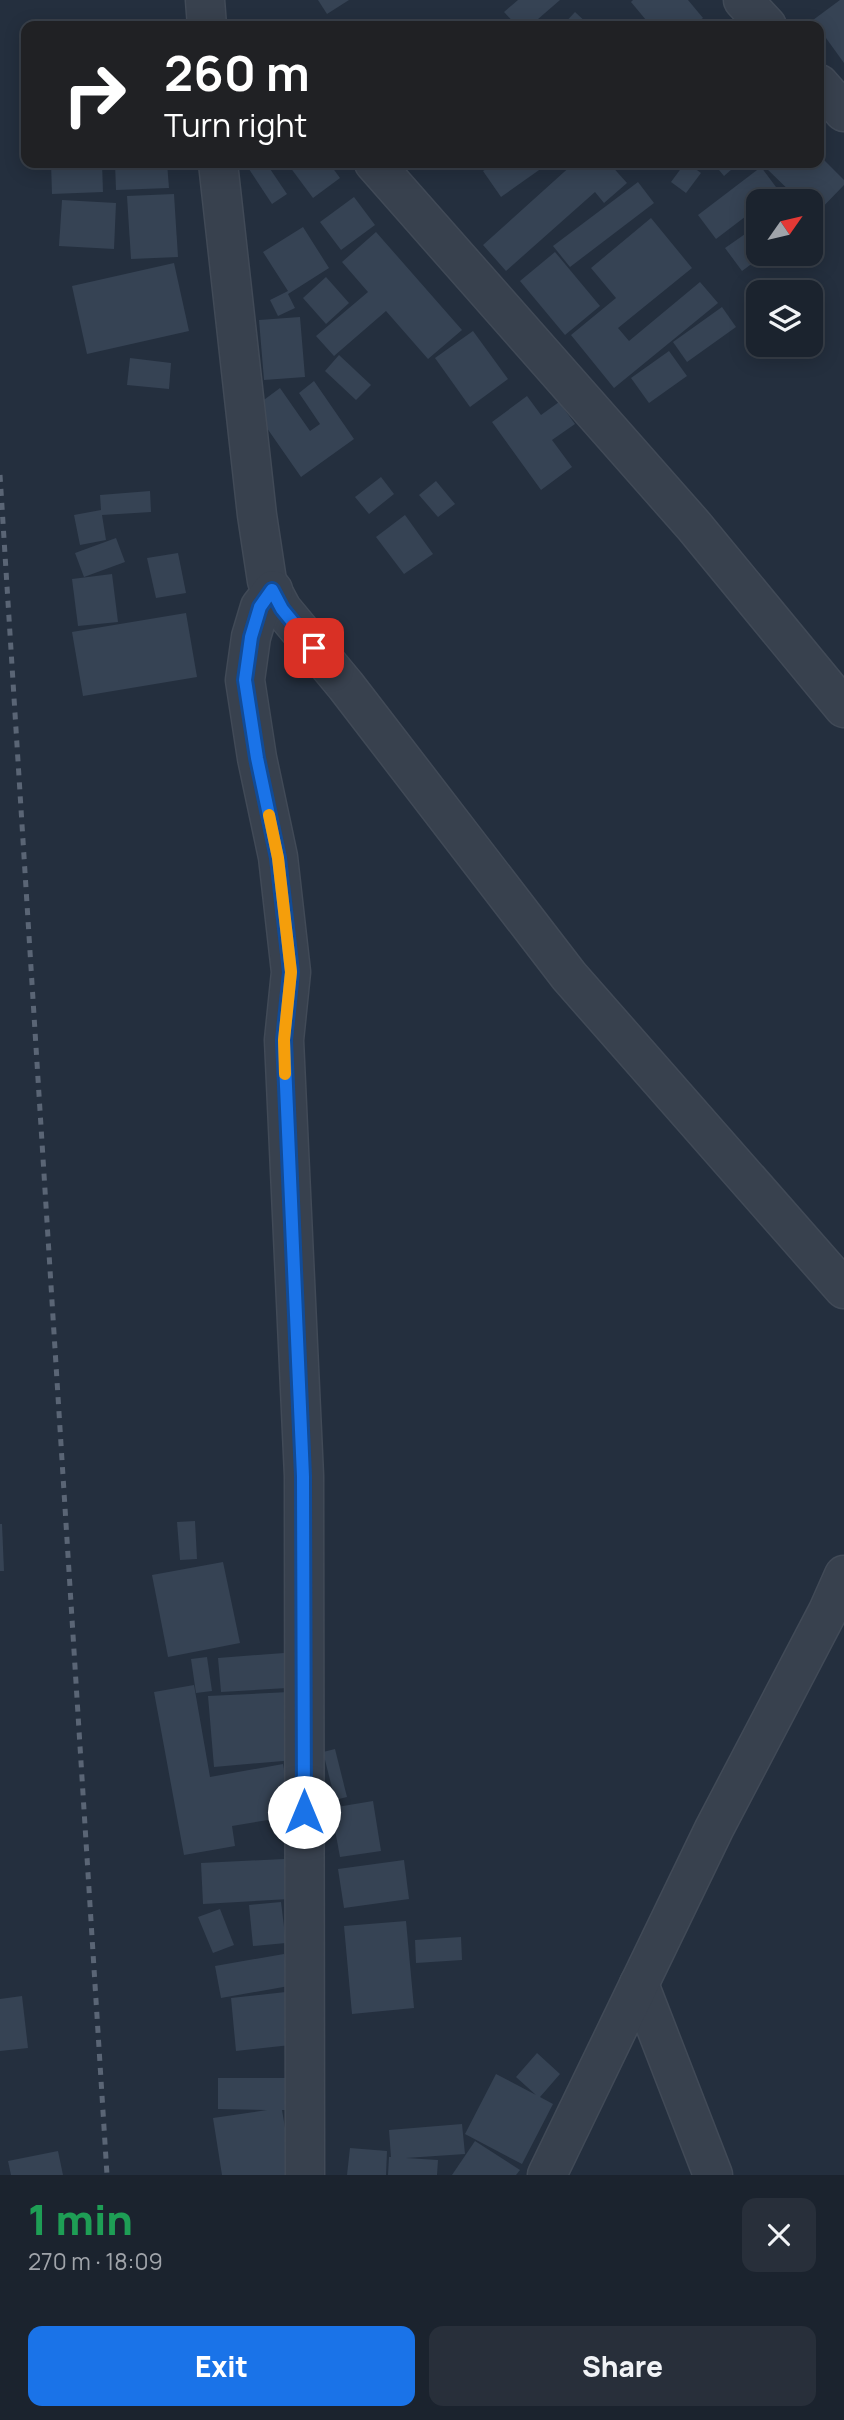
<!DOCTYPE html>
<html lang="en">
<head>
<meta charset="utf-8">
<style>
	:root { --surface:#1b232e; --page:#282f3a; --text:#f1f3f6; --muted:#a0a4aa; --line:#39404a; --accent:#1a73e8 }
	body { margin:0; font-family:Manrope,sans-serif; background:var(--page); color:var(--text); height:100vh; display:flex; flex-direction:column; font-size:26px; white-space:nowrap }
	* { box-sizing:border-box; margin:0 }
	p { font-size:23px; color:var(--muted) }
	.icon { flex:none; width:38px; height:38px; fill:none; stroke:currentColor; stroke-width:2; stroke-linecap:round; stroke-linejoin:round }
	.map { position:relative; height:2175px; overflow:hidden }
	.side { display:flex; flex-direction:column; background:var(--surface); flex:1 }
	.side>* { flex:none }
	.hud { position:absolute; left:21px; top:21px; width:803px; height:147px; border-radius:14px; box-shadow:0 4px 18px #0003,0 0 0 2px var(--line); background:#202124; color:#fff; overflow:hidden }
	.needle { width:46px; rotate:56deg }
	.buttons { position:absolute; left:746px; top:189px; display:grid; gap:14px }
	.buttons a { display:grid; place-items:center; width:77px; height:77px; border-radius:14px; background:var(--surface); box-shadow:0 4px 18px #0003,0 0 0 2px var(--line); font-size:35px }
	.pin { position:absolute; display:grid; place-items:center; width:60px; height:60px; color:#fff; margin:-30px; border-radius:14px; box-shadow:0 4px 10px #0006 }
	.me { position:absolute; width:77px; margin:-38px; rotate:0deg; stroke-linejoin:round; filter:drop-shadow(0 0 5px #0008) }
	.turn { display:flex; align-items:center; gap:24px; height:147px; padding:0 28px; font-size:32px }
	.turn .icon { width:91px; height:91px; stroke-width:2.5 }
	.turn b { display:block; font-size:49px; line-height:60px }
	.round { display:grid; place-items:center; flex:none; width:74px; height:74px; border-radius:14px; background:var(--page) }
	.overview { display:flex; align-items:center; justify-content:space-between; height:119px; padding:0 28px }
	h1 { font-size:42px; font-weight:800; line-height:52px; color:#1e9e55 }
	.cta { display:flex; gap:14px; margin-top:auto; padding:14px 28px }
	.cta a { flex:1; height:80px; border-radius:14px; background:var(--accent); color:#fff; font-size:28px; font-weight:800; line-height:80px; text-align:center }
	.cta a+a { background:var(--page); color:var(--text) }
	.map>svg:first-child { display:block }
	.building { fill:#364354 }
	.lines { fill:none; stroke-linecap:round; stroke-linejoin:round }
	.minor-casing { stroke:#414a57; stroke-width:41 }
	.minor { stroke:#38414e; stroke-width:38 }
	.rail { stroke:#5a6575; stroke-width:5; stroke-dasharray:7 7; stroke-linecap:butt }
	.route-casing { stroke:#114b97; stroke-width:18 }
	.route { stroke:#1a73e8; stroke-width:12 }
	.slow { stroke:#f59e0b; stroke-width:12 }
</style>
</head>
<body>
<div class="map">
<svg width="844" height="2175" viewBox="0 0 844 2175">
	<rect width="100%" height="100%" fill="#242f3e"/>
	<g class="building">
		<polygon points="318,0 349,0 327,14"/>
		<polygon points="518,0 560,0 530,26 517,26 504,12"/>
		<polygon points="633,0 688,0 703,18 692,26 651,26 631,2"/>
		<polygon points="840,0 844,0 844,63 813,20"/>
		<polygon points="575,12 588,24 586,26 562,26"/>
		<polygon points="819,155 844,180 844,185 814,216 810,212 810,201 800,201 764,166 767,163 819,163"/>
		<polygon points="51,163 102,163 103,192 52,194"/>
		<polygon points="115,163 167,163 169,188 116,190"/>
		<polygon points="245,163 266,163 287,194 272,204"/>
		<polygon points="287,163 329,163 340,178 313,198"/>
		<polygon points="496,163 549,163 501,197 483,171"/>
		<polygon points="574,163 609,163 627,183 604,203 595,192 506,271 483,245"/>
		<polygon points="685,163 693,163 690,165 701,173 686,193 671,182"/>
		<polygon points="716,163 739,163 724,176 714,164"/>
		<polygon points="761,167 779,191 765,201 758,201 758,207 716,239 698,215"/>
		<polygon points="638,182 654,203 570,267 553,246"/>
		<polygon points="174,194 178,257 131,259 127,196"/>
		<polygon points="354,197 375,225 341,250 320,222"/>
		<polygon points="62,200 116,203 114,249 59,246"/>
		<polygon points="651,218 692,268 618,328 629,341 700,282 718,303 614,388 571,335 616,298 591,268"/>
		<polygon points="758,225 758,254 765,254 742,271 725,248"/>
		<polygon points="303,227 329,268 288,294 295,308 278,316 270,300 288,291 263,252"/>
		<polygon points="376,232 462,330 428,359 386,311 334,356 316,336 368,292 342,262"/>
		<polygon points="555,252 600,306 565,335 520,281"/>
		<polygon points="174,263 189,331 87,354 72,286"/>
		<polygon points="326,277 349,303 326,324 303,298"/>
		<polygon points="722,307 736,327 687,362 673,342"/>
		<polygon points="300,317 305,377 264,380 259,320"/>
		<polygon points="473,331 508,379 470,407 435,358"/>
		<polygon points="669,351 687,376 649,403 631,378"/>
		<polygon points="339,355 371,385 356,400 325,371"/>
		<polygon points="130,358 171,363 169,389 127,385"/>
		<polygon points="314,381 354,439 301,477 253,408 280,388 310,431 320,424 299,393"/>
		<polygon points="527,396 541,415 559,402 575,424 552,440 572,467 541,490 492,422"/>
		<polygon points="381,477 394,494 369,514 355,497"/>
		<polygon points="436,481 455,504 438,517 419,495"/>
		<polygon points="150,491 151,512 102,515 106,540 80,545 74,515 101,510 100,495"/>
		<polygon points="405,515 433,554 404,574 376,537"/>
		<polygon points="116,538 125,562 84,577 75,553"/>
		<polygon points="178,553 186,593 156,598 147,558"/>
		<polygon points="112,574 118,622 78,626 72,579"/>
		<polygon points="186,613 197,677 83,696 72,632"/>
		<polygon points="195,1521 197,1559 180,1560 177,1522"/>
		<polygon points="0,1524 2,1524 4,1571 0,1571"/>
		<polygon points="223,1562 240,1643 168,1657 152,1575"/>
		<polygon points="284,1653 287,1688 221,1692 218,1658"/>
		<polygon points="207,1657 212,1691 196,1693 191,1659"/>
		<polygon points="194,1685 210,1777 283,1764 292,1816 232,1826 235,1846 184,1855 154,1692"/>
		<polygon points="289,1692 295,1760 214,1767 208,1696"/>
		<polygon points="335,1749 347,1797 335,1800 323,1752"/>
		<polygon points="373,1801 381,1851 340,1857 331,1808"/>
		<polygon points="304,1858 307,1898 203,1904 201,1863"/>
		<polygon points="404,1860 409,1899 344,1908 338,1869"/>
		<polygon points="281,1902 286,1943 253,1946 249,1905"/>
		<polygon points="220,1909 234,1945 213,1953 198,1917"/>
		<polygon points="406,1921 414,2008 352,2014 344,1926"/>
		<polygon points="461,1937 462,1960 416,1963 415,1940"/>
		<polygon points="284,1954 289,1986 221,1998 215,1966"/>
		<polygon points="295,1991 300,2044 236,2051 231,1998"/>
		<polygon points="22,1996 28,2048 0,2051 0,1999"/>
		<polygon points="537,2053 560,2074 540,2097 553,2104 522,2164 465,2134 496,2074 536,2095 516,2077"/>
		<polygon points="218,2078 288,2078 288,2110 282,2110 293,2175 222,2175 213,2118 267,2110 218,2109"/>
		<polygon points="462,2124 465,2154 406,2158 438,2160 437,2175 388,2175 389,2157 391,2157 389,2130"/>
		<polygon points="475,2141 520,2170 516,2175 452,2175"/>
		<polygon points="350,2148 387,2151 386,2175 347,2175"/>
		<polygon points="58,2151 63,2175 11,2175 8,2161"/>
	</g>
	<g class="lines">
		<defs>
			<g id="minor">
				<polyline points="205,0 207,26"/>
				<polyline points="743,0 767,26"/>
				<polyline points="819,84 844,112"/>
				<polyline points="218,163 257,515 267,581 282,609 346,686 569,976 844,1289"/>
				<polyline points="374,163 694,526 844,708"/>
				<polyline points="273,590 260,607 251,637 245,680 257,758 278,857 291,972 284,1040 304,1476 305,2175"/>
				<polyline points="639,1984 713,2175"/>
				<polyline points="547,2175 714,1829 828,1611 844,1575"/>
			</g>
		</defs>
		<use href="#minor" class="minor-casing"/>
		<use href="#minor" class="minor"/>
		<polyline class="rail" points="0,475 107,2175"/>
	</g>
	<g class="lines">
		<defs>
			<polyline id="route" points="304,1812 303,1476 284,1040 291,972 278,858 257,758 245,680 251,637 260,607 272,590 282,609 314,648"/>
		</defs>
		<use href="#route" class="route-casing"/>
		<use href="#route" class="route"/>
		<polyline class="slow" points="269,815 278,858 291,972 284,1040 285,1074"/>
	</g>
</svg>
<div class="buttons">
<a><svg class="needle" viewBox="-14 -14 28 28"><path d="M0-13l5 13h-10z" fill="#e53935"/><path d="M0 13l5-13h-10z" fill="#a0a4aa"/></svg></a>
<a><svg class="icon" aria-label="layers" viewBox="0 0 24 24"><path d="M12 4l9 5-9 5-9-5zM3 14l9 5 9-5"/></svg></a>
</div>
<div class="pin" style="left:314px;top:648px;background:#d93025"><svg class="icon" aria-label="arrive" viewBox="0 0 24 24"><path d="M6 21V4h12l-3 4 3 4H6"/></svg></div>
<svg class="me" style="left:304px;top:1812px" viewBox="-20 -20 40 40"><circle r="19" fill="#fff"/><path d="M0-13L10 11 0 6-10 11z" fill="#1a73e8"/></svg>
<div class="hud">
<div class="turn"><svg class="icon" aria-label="right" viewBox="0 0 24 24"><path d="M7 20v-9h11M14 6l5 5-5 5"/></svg><div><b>260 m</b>Turn right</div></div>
</div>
</div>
<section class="side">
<div class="overview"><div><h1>1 min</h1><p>270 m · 18:09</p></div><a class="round"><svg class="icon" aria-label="close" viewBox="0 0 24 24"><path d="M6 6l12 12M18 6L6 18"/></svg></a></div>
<div class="cta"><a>Exit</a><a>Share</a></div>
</section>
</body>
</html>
